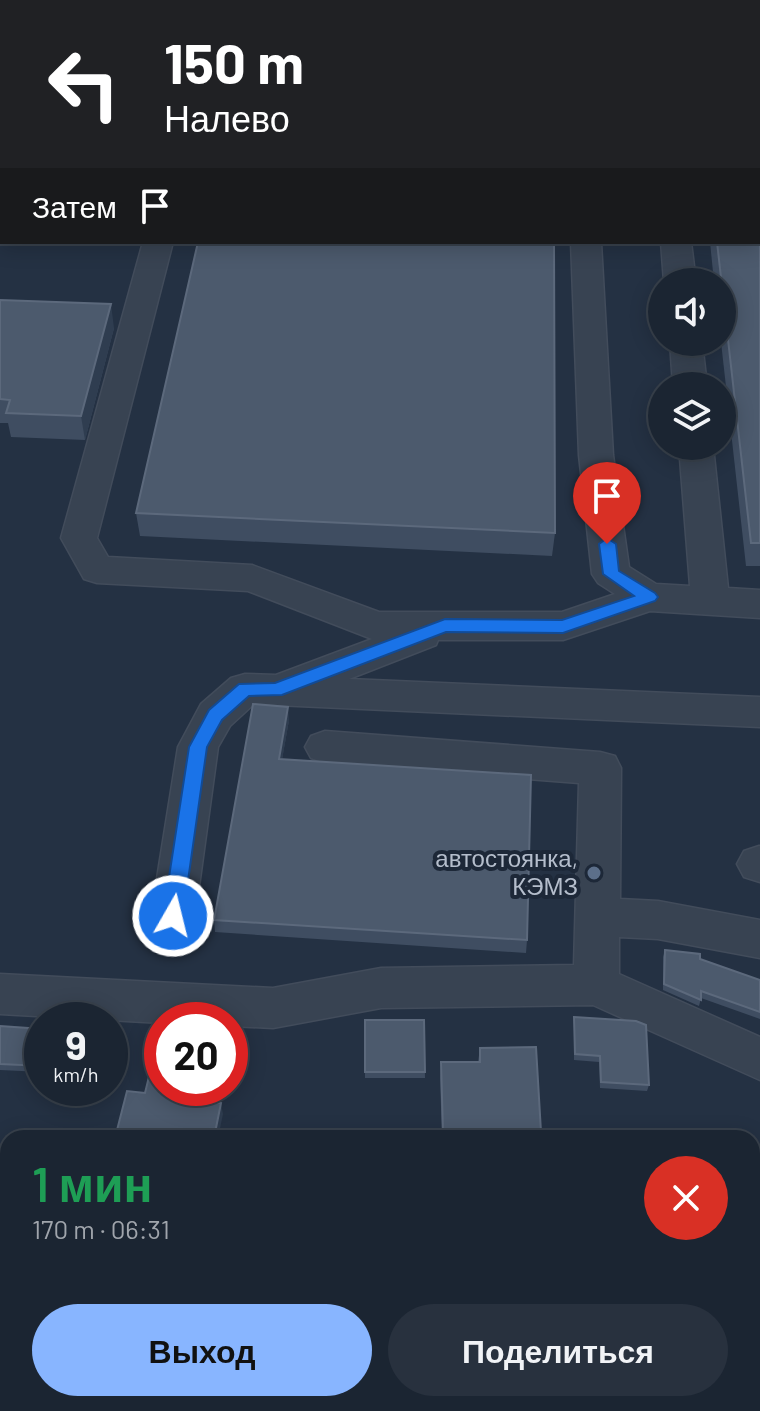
<!DOCTYPE html>
<html lang="ru">
<head>
<meta charset="utf-8">
<style>
	:root { --surface:#1b2532; --page:#28313e; --text:#f1f3f6; --muted:#a0a5ac; --line:#39424d; --accent:#88b5ff }
	body { margin:0; font-family:Barlow,sans-serif; background:var(--page); color:var(--text); height:100vh; display:flex; flex-direction:column; font-size:30px; white-space:nowrap }
	* { box-sizing:border-box; margin:0 }
	p { font-size:26px; color:var(--muted) }
	.icon { flex:none; width:44px; height:44px; fill:none; stroke:currentColor; stroke-width:2; stroke-linecap:round; stroke-linejoin:round }
	.map { position:relative; flex:1; overflow:hidden }
	.panel { position:absolute; left:0px; top:1130px; width:760px; height:282px; display:flex; flex-direction:column; background:var(--surface); border-radius:24px 24px 0 0; box-shadow:0 4px 20px #0003,0 0 0 2px var(--line) }
	.panel>* { flex:none }
	.top-card { position:absolute; left:0px; top:0px; width:760px; height:244px; box-shadow:0 4px 20px #0003,0 0 0 2px var(--line); background:#202124; color:#fff; overflow:hidden }
	.controls { position:absolute; left:648px; top:268px; display:grid; gap:16px }
	.controls a { display:grid; place-items:center; width:88px; height:88px; border-radius:50%; background:var(--surface); box-shadow:0 4px 20px #0003,0 0 0 2px var(--line); font-size:40px }
	.speed { position:absolute; left:24px; top:1002px; display:flex; gap:16px; font-size:40px; font-weight:700; text-align:center }
	.speed>* { display:grid; place-content:center; width:104px; height:104px; border-radius:50%; background:var(--surface); box-shadow:0 4px 20px #0003,0 0 0 2px var(--line); line-height:1 }
	.speed small { font-size:20px; font-weight:400 }
	.speed .limit { border:12px solid #d22; background:#fff; color:#111 }
	.pin { position:absolute; display:grid; place-items:center; width:68px; height:68px; color:#fff; margin:-82px -34px; border-radius:50% 50% 50% 0; rotate:-45deg; box-shadow:0 0 8px #0007 }
	.pin .icon { rotate:45deg }
	.me { position:absolute; width:88px; margin:-44px; rotate:8deg; stroke-linejoin:round; filter:drop-shadow(0 0 6px #0008) }
	.turn { display:flex; align-items:center; gap:28px; height:168px; padding:0 32px; font-size:36px }
	.turn .icon { width:104px; height:104px; stroke-width:2.5 }
	.turn b { display:block; font-size:56px; line-height:68px }
	.then { display:flex; align-items:center; height:76px; padding:0 32px; background:#0003; gap:16px; font-size:30px }
	.round { display:grid; place-items:center; flex:none; width:84px; height:84px; border-radius:42px; background:var(--page) }
	.head { display:flex; align-items:center; justify-content:space-between; height:136px; padding:0 32px }
	h1 { font-size:48px; font-weight:600; line-height:60px; color:#1e9e55 }
	.button { display:flex; gap:16px; margin-top:auto; padding:16px 32px }
	.button a { flex:1; height:92px; border-radius:48px; background:var(--accent); color:#111; font-size:32px; font-weight:600; line-height:92px; text-align:center }
	.button a+a { background:var(--page); color:var(--text) }
	.map>svg:first-child { display:block }
	.lines { fill:none; stroke-linecap:round; stroke-linejoin:round }
	.minor-casing { stroke:#424c5b; stroke-width:3 }
	.minor { fill:#384352; fill-rule:evenodd }
	.wall { fill:#3f4d61 }
	.shaded-wall { fill:#2f3d50 }
	.building { fill:#4c5a6d; stroke:#5c697c; stroke-width:2 }
	.route { fill:#1a73e8; stroke:#114b97; stroke-width:2 }
	.service-dot { fill:#5c6f8a; stroke:#1d2838; stroke-width:3 }
	.labels { text-anchor:middle; stroke-width:8; stroke-linejoin:round; paint-order:stroke }
	.poi-label { font-size:24px; fill:#b5becc; stroke:#1d2838; text-anchor:end }
</style>
</head>
<body>
<div class="map">
<svg width="760" height="1411" viewBox="0 0 760 1411">
	<rect width="100%" height="100%" fill="#243143"/>
	<g class="lines">
		<defs>
			<g id="minor">
				<polygon points="143,242 173,242 97,538 108,557 252,565 379,612 562,612 615,594 598,583 592,574 579,455 571,242 601,242 613,455 629,567 656,584 690,586 679,446 713,446 728,588 760,590 760,618 650,611 563,640 438,640 436,645 349,679 760,697 760,727 254,704 230,726 218,747 195,916 189,929 173,935 157,929 151,916 178,747 201,704 231,678 245,674 276,675 372,639 248,591 97,583 84,579 61,538"/>
				<polygon points="661,242 691,242 696,282 664,282"/>
				<polygon points="670,342 702,342 707,386 673,386"/>
				<polygon points="325,731 600,752 615,756 621,768 620,899 658,901 760,920 760,958 658,939 619,937 619,974 760,1037 760,1080 593,1005 381,1008 273,1028 230,1026 230,1020 162,1020 162,1023 0,1014 0,974 273,988 381,968 574,965 579,783 325,763 311,758 305,747 311,736"/>
				<polygon points="759,846 760,846 760,882 744,877 737,864 744,851"/>
				<polygon points="0,1334 8,1336 8,1390 0,1388"/>
				<polygon points="103,1404 157,1404 156,1411 102,1411"/>
			</g>
		</defs>
		<use href="#minor" class="minor-casing"/>
		<use href="#minor" class="minor"/>
	</g>
	<g class="wall">
		<polygon points="654,0 760,0 760,20 758,19 758,2 664,2"/>
		<polygon points="2,71 2,229 0,229 0,75"/>
		<polygon points="760,121 760,566 746,566 721,342 722,282 714,282 710,242 758,242"/>
		<polygon points="0,300 114,328 85,440 11,437 8,423 0,423"/>
		<polygon points="136,513 555,533 552,556 140,536"/>
		<polygon points="289,720 282,759 527,940 526,953 215,932 214,920"/>
		<polygon points="665,950 700,959 760,980 760,1019 701,998 699,1006 663,990 663,957"/>
		<polygon points="574,1017 649,1085 647,1091 600,1088 599,1062 574,1060"/>
		<polygon points="365,1020 424,1020 425,1078 365,1078"/>
		<polygon points="0,1026 42,1029 42,1072 0,1070"/>
		<polygon points="480,1048 541,1132 540,1138 442,1138 440,1078 441,1062 478,1062"/>
		<polygon points="752,1281 760,1282 760,1383 752,1382"/>
	</g>
	<g class="shaded-wall">
		<polygon points="111,304 114,328 85,440 81,416"/>
		<polygon points="288,707 289,720 280,772 279,759"/>
		<polygon points="200,1088 205,1088 200,1112 198,1100"/>
		<polygon points="221,1103 223,1114 218,1138 214,1138"/>
	</g>
	<g class="building">
		<polygon points="2,71 2,206 0,206 0,75"/>
		<polygon points="758,121 760,121 760,543 751,543 717,242 758,242"/>
		<polygon points="198,242 554,242 555,533 136,513"/>
		<polygon points="0,300 111,304 81,416 6,413 10,400 0,399"/>
		<polygon points="253,704 288,707 279,759 531,775 527,940 214,920"/>
		<polygon points="665,950 700,954 700,959 760,980 760,1012 701,991 701,1000 664,984"/>
		<polygon points="574,1017 636,1021 646,1025 649,1085 601,1082 600,1056 575,1054"/>
		<polygon points="365,1020 424,1020 425,1072 365,1072"/>
		<polygon points="0,1026 42,1029 42,1066 0,1064"/>
		<polygon points="536,1047 541,1132 443,1132 441,1062 480,1062 480,1048"/>
		<polygon points="155,1052 162,1053 162,1088 200,1088 198,1100 221,1103 214,1138 115,1138 127,1091 145,1093"/>
		<polygon points="752,1281 760,1282 760,1369 752,1369"/>
		<polygon points="552,1404 703,1404 704,1411 552,1411"/>
	</g>
	<polygon class="route" points="607,538 616,544 619,571 655,593 658,597 655,601 563,633 446,632 282,695 249,696 222,720 207,747 183,916 180,922 173,925 166,922 163,916 189,747 209,710 239,684 275,683 445,619 562,620 634,596 603,574 599,544"/>
	<circle class="service-dot" cx="594" cy="873" r="8"/>
	<g class="labels">
		<g class="poi-label">
			<text x="578" y="867">автостоянка,<tspan x="578" dy="28">КЭМЗ</tspan></text>
		</g>
	</g>
</svg>
<div class="controls">
<a><svg class="icon" aria-label="sound" viewBox="0 0 24 24"><path d="M4 9h4l5-4v14l-5-4H4zM17 9q2 3 0 6"/></svg></a>
<a><svg class="icon" aria-label="layers" viewBox="0 0 24 24"><path d="M12 4l9 5-9 5-9-5zM3 14l9 5 9-5"/></svg></a>
</div>
<div class="speed"><div>9<small>km/h</small></div><div class="limit">20</div></div>
<div class="pin" style="left:607px;top:544px;background:#d93025"><svg class="icon" aria-label="arrive" viewBox="0 0 24 24"><path d="M6 21V4h12l-3 4 3 4H6"/></svg></div>
<svg class="me" style="left:173px;top:916px" viewBox="-20 -20 40 40"><circle r="17" fill="#1a73e8" stroke="#fff" stroke-width="3"/><path d="M0-11L8 9 0 5-8 9z" fill="#fff"/></svg>
<div class="top-card">
<div class="turn"><svg class="icon" aria-label="left" viewBox="0 0 24 24"><path d="M17 20v-9H6M10 6l-5 5 5 5"/></svg><div><b>150 m</b>Налево</div></div>
<div class="then">Затем<svg class="icon" aria-label="arrive" viewBox="0 0 24 24"><path d="M6 21V4h12l-3 4 3 4H6"/></svg></div>
</div>
<section class="panel">
<div class="head"><div><h1>1 мин</h1><p>170 m · 06:31</p></div><a class="round" style="background:#d93025;color:#fff"><svg class="icon" aria-label="close" viewBox="0 0 24 24"><path d="M6 6l12 12M18 6L6 18"/></svg></a></div>
<div class="button"><a>Выход</a><a>Поделиться</a></div>
</section>
</div>
</body>
</html>
